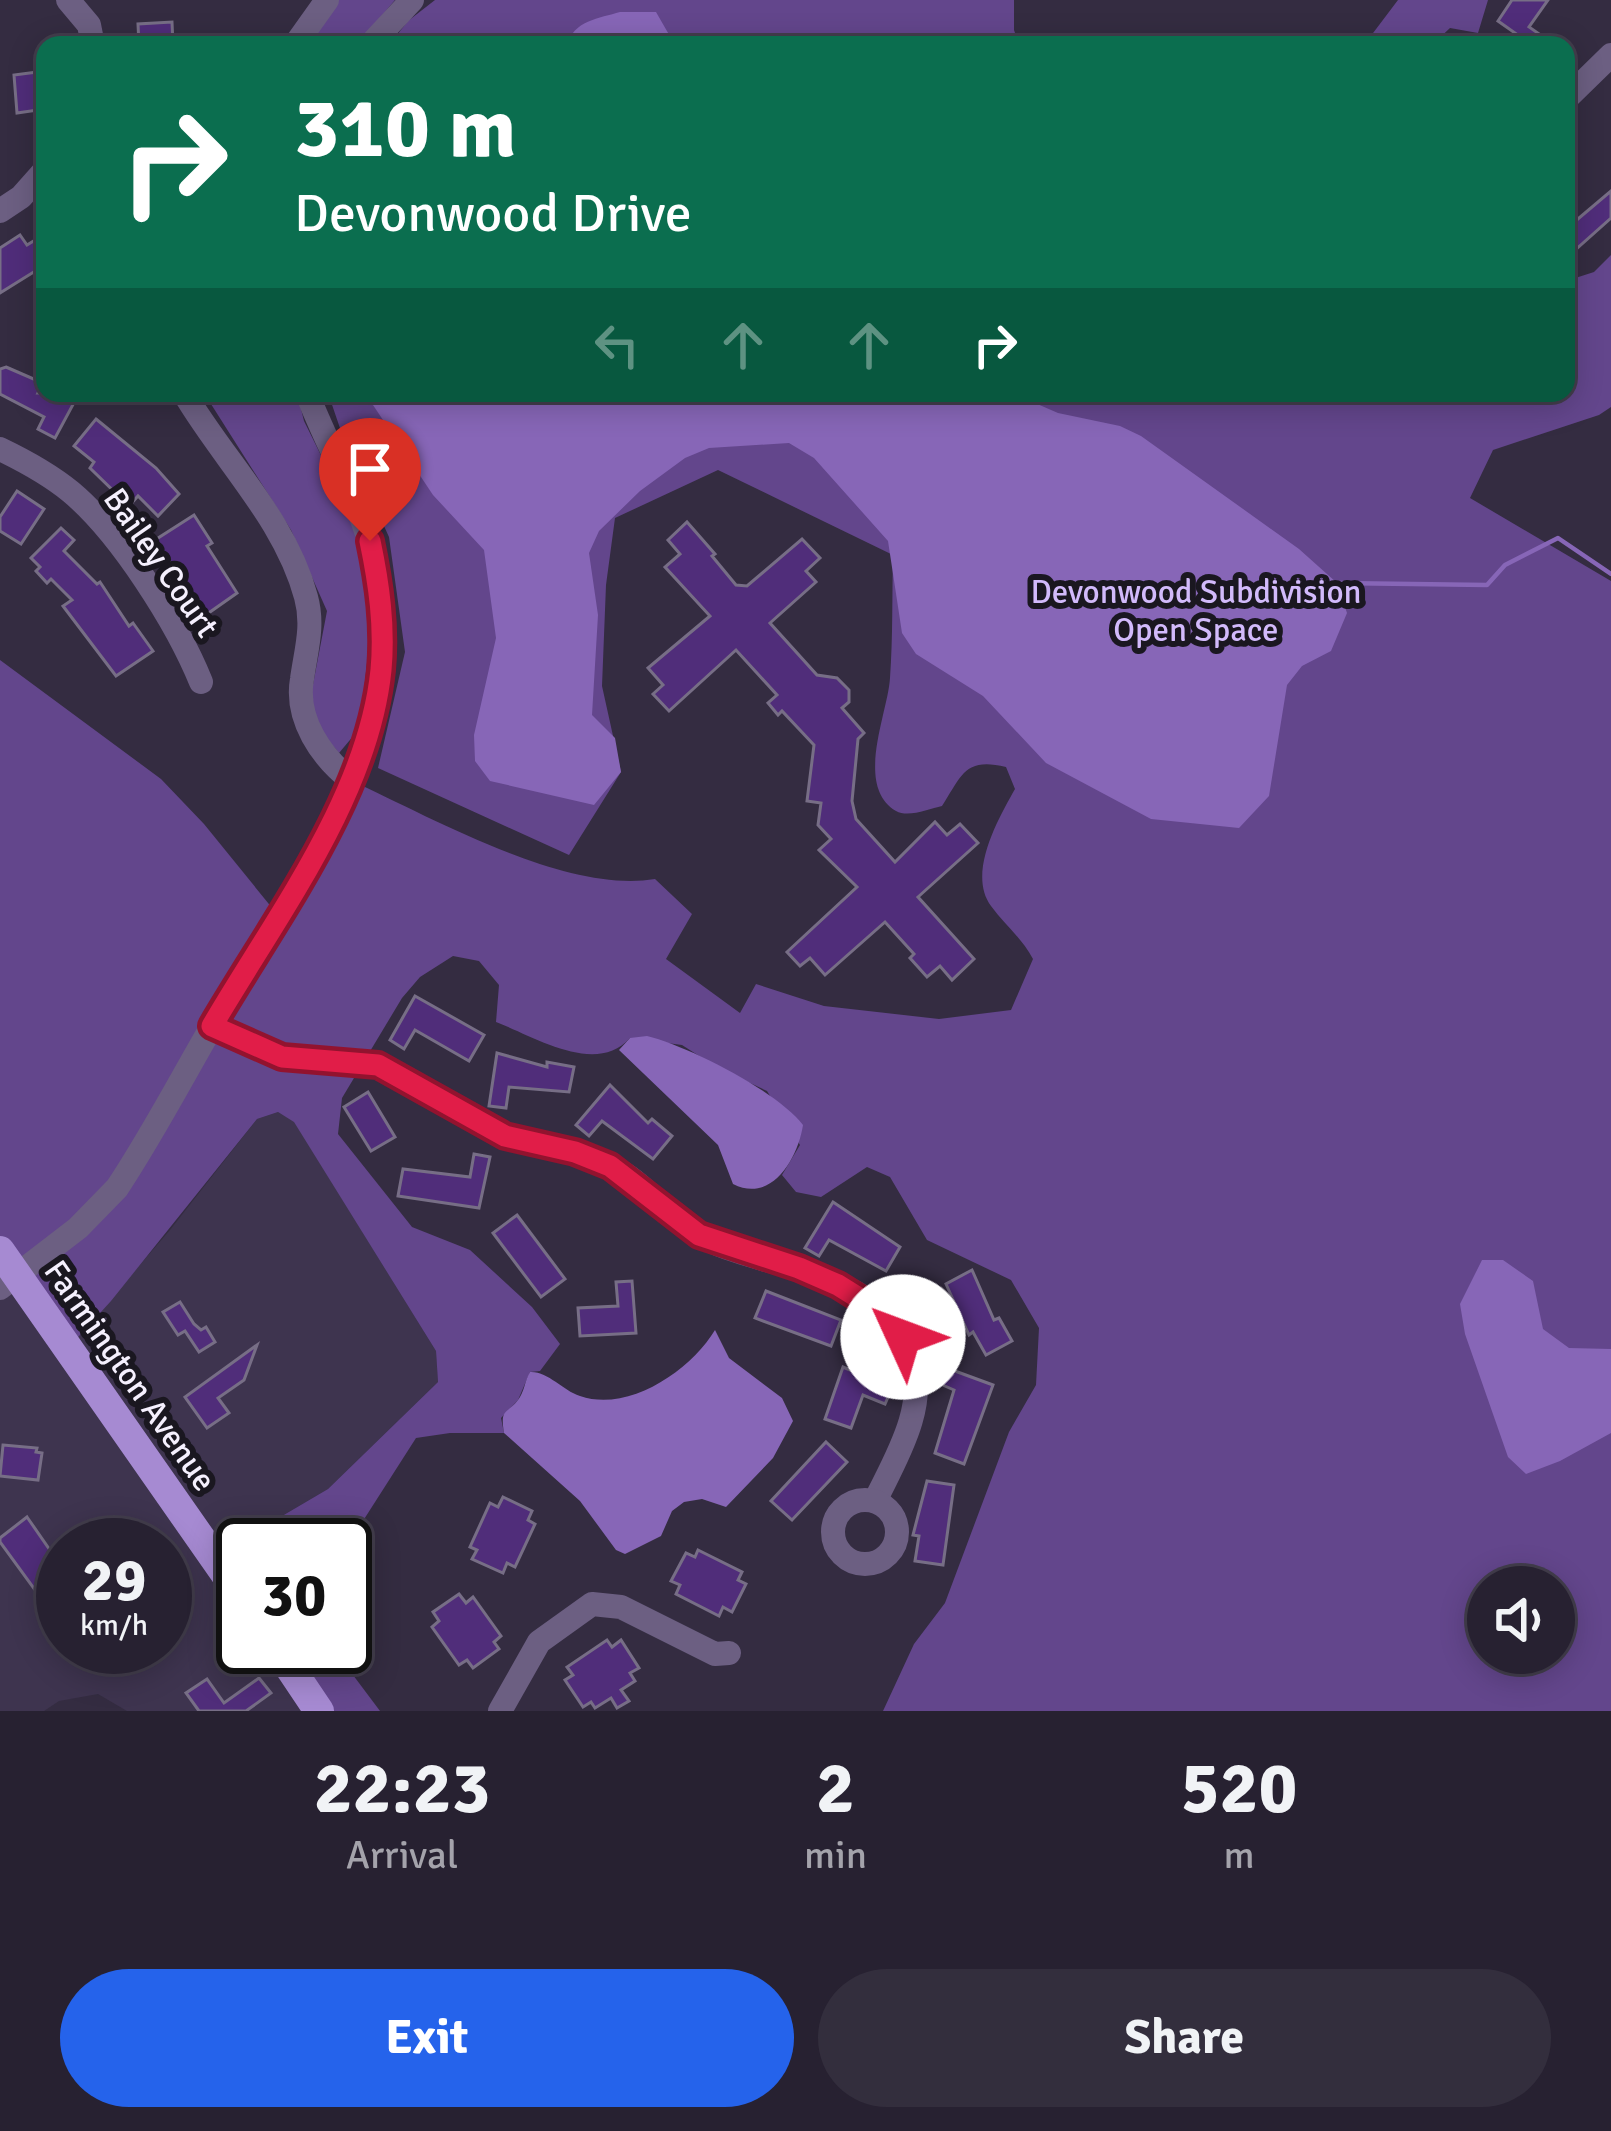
<!DOCTYPE html>
<html lang="en">
<head>
<meta charset="utf-8">
<style>
	:root { --surface:#272131; --page:#332e3d; --text:#f1f3f6; --muted:#a4a3ab; --line:#433e4d; --accent:#2563eb }
	body { margin:0; font-family:Signika,sans-serif; background:var(--page); color:var(--text); height:100vh; display:flex; flex-direction:column; font-size:45px; white-space:nowrap }
	* { box-sizing:border-box; margin:0 }
	p { font-size:39px; color:var(--muted) }
	.icon { flex:none; width:66px; height:66px; fill:none; stroke:currentColor; stroke-width:2; stroke-linecap:round; stroke-linejoin:round }
	.map { position:relative; height:1711px; overflow:hidden }
	.sheet { display:flex; flex-direction:column; background:var(--surface); flex:1 }
	.sheet>* { flex:none }
	.top-card { position:absolute; left:36px; top:36px; width:1539px; height:366px; border-radius:24px; box-shadow:0 6px 30px #0003,0 0 0 3px var(--line); background:#0b6e4f; color:#fff; overflow:hidden }
	.fabs { position:absolute; left:1467px; top:1566px; display:grid; gap:24px }
	.fabs a { display:grid; place-items:center; width:108px; height:108px; border-radius:50%; background:var(--surface); box-shadow:0 6px 30px #0003,0 0 0 3px var(--line); font-size:60px }
	.speed { position:absolute; left:36px; top:1518px; display:flex; gap:24px; font-size:60px; font-weight:700; text-align:center }
	.speed>* { display:grid; place-content:center; width:156px; height:156px; border-radius:50%; background:var(--surface); box-shadow:0 6px 30px #0003,0 0 0 3px var(--line); line-height:1 }
	.speed small { font-size:30px; font-weight:400 }
	.speed .limit { border:6px solid #111; border-radius:18px; background:#fff; color:#111 }
	.pin { position:absolute; display:grid; place-items:center; width:102px; height:102px; color:#fff; margin:-123px -51px; border-radius:50% 50% 50% 0; rotate:-45deg; box-shadow:0 0 12px #0007 }
	.pin .icon { rotate:45deg }
	.me { position:absolute; width:132px; margin:-66px; rotate:313deg; stroke-linejoin:round; filter:drop-shadow(0 0 9px #0008) }
	.turn { display:flex; align-items:center; gap:42px; height:252px; padding:0 60px; font-size:54px }
	.turn .icon { width:156px; height:156px; stroke-width:2.5 }
	.turn b { display:block; font-size:84px; line-height:102px }
	.lanes { display:flex; align-items:center; height:114px; padding:0 60px; background:#0003; justify-content:center; gap:60px; direction:ltr }
	.lanes .off { opacity:.35 }
	.eta { display:flex; justify-content:space-evenly; align-items:center; height:204px; text-align:center }
	.eta b { font-size:72px; font-weight:700; line-height:84px }
	.primary-button { display:flex; gap:24px; margin-top:auto; padding:24px 60px }
	.primary-button a { flex:1; height:138px; border-radius:72px; background:var(--accent); color:#fff; font-size:48px; font-weight:700; line-height:138px; text-align:center }
	.primary-button a+a { background:var(--page); color:var(--text) }
	.map>svg:first-child { display:block }
	.built { fill:#3e344f; fill-rule:evenodd }
	.green { fill:#63468c; fill-rule:evenodd }
	.water { fill:#8766b7 }
	.lines { fill:none; stroke-linecap:round; stroke-linejoin:round }
	.stream { stroke:#8766b7; stroke-width:4.5 }
	.building { fill:#502d7a; stroke:#776e86; stroke-width:3 }
	.minor { stroke:#6c5f82; stroke-width:24 }
	.major { stroke:#a68ad2; stroke-width:30 }
	.route-casing { stroke:#92132f; stroke-width:30 }
	.route { stroke:#e11d48; stroke-width:21 }
	.labels { text-anchor:middle; stroke-width:12; stroke-linejoin:round; paint-order:stroke }
	.street-label { font-size:33px; fill:#f5f0fe; stroke:#1a1720 }
	.park-label { font-size:33px; fill:#d2bafb; stroke:#1a1720 }
</style>
</head>
<body>
<div class="map">
<svg width="1611" height="1711" viewBox="0 0 1611 1711">
	<rect width="100%" height="100%" fill="#342c41"/>
	<path class="built" d="M278 1112 294 1121 436 1351 438 1382 328 1489 214 1556 243 1599V1647H276L319 1711H127L98 1694 59 1701 44 1711H0V1288L16 1274 69 1347 170 1230 257 1119ZM63 1545H165V1647H63Z"/>
	<g class="green">
		<polygon points="333,0 395,0 357,45 300,45"/>
		<polygon points="435,0 1014,0 1014,30 1019,45 389,45 408,21"/>
		<polygon points="1398,0 1488,0 1478,33 1450,28 1432,45 1364,45"/>
		<path d="M1611 255V407L1599 415 1493 450 1470 498 1611 581V1711H883L914 1644 945 1603 1009 1432 1036 1385 1039 1328 1011 1280 927 1240 890 1177 867 1167 821 1197 796 1192 782 1175 800 1145 767 1091 718 1068 682 1045 630 1038C596 1076 535 1037 496 1022L499 985 479 961 453 956 420 977 402 998 342 1098 338 1134 412 1227 470 1250 532 1307 560 1344 540 1371 530 1372 518 1400 501 1418 504 1433H450L416 1438 345 1549V1545H243V1599L214 1556 328 1489 438 1382 436 1351 294 1122 278 1112 257 1119 111 1301 69 1347 0 1251V660L161 779 204 824 277 914 352 781C433 818 566 894 655 879L692 914 666 959 740 1013 756 984 824 1006 939 1019 1011 1010 1033 959C1021 937 1005 925 991 906 967 874 998 819 1015 789L1006 767C965 757 962 775 942 806 929 809 908 818 896 811 854 786 888 713 890 678 893 637 892 596 893 555L718 470 615 518 606 585 602 686 621 772 569 855 378 768 405 652 389 537 342 434 328 393H1566V281L1594 272ZM1488 1587H1554V1653H1488Z"/>
		<polygon points="204,393 297,393 304,421 355,524 371,625 360,728 339,753 316,726 311,695 327,611 291,530"/>
		<polygon points="276,1647 332,1647 380,1711 319,1711"/>
	</g>
	<g class="water">
		<path d="M620 12H656L675 45H568C572 21 600 18 620 12Z"/>
		<polygon points="365,393 1012,393 1058,413 1120,426 1141,436 1299,549 1337,583 1347,613 1331,651 1302,666 1287,685 1269,796 1239,828 1151,819 1046,763 983,696 916,654 902,633 888,541 814,458 789,443 709,448 685,458 640,491 599,531 589,553 598,615 592,715 615,738 621,772 594,805 490,781 475,761 474,735 496,638 484,550 433,495"/>
		<path d="M647 1036C688 1046 777 1091 803 1125 798 1158 772 1204 733 1184L718 1145 619 1050 630 1038Z"/>
		<polygon points="1482,1260 1503,1260 1533,1281 1543,1329 1569,1348 1611,1349 1611,1433 1560,1461 1526,1474 1508,1457 1465,1334 1460,1304"/>
		<path d="M715 1330 729 1358 782 1398 793 1421 773 1458 726 1507 702 1499 684 1502 672 1511 661 1536 625 1554 616 1550 580 1501 504 1433C500 1408 506 1415 518 1400 524 1393 525 1380 530 1372 548 1371 562 1390 580 1396 629 1413 691 1370 715 1330Z"/>
	</g>
	<g class="lines">
		<polyline class="stream" points="1337,583 1487,585 1505,565 1558,538 1611,574"/>
	</g>
	<g class="building">
		<polygon points="1512,0 1548,0 1529,27 1555,45 1532,45 1498,21"/>
		<polygon points="172,22 173,45 139,45 138,24"/>
		<polygon points="45,71 45,109 17,113 14,75"/>
		<polygon points="1611,191 1611,218 1574,251 1566,240 1566,229"/>
		<polygon points="45,234 45,265 0,293 0,248 20,235 27,245"/>
		<polygon points="6,367 43,383 38,393 64,393 76,399 55,438 38,429 44,417 0,394 0,369"/>
		<polygon points="96,419 156,468 179,494 158,516 138,496 129,506 90,468 94,462 74,446"/>
		<polygon points="17,491 44,509 21,544 0,531 0,517"/>
		<polygon points="194,515 212,543 207,546 237,593 200,619 182,589 186,587 155,540"/>
		<polygon points="687,522 715,554 712,556 736,585 747,586 802,539 820,558 806,571 816,582 770,623 817,675 837,678 849,690 849,702 842,708 864,733 858,739 852,801 856,819 895,862 935,822 947,835 960,824 978,843 918,897 974,959 952,980 940,966 927,977 910,958 914,954 885,922 825,975 810,958 800,966 787,952 857,887 819,850 831,839 818,825 821,803 807,801 814,745 782,711 778,715 768,703 777,695 736,650 669,711 653,694 663,685 648,668 710,616 665,567 680,554 668,540"/>
		<polygon points="61,528 74,540 64,551 97,584 100,582 129,626 133,623 153,651 116,676 63,606 72,600 51,579 47,583 36,571 40,567 31,558"/>
		<polygon points="415,996 484,1035 469,1061 415,1030 404,1049 390,1040"/>
		<polygon points="497,1053 547,1067 547,1062 574,1067 569,1092 509,1087 506,1108 489,1106"/>
		<polygon points="610,1085 648,1123 652,1119 672,1136 653,1159 602,1121 589,1136 576,1125"/>
		<polygon points="368,1092 395,1137 371,1151 344,1107"/>
		<polygon points="474,1154 490,1157 479,1208 398,1196 403,1169 470,1177"/>
		<polygon points="833,1202 900,1247 886,1271 829,1240 819,1256 805,1248"/>
		<polygon points="517,1215 565,1279 541,1297 493,1233"/>
		<polygon points="972,1270 994,1320 999,1318 1012,1341 986,1355 973,1332 969,1335 946,1284"/>
		<polygon points="632,1281 636,1333 580,1336 578,1308 618,1306 616,1282"/>
		<polygon points="766,1291 841,1320 831,1346 755,1318"/>
		<polygon points="180,1302 194,1324 201,1330 206,1327 215,1342 199,1352 185,1331 178,1335 163,1312"/>
		<polygon points="257,1345 244,1380 218,1398 229,1413 207,1428 185,1397"/>
		<polygon points="843,1367 892,1388 885,1404 863,1395 851,1428 825,1419"/>
		<polygon points="944,1367 993,1385 964,1464 935,1453 954,1390 938,1383"/>
		<polygon points="826,1442 847,1462 792,1520 771,1501"/>
		<polygon points="3,1445 37,1448 36,1452 42,1453 38,1480 0,1476"/>
		<polygon points="927,1481 954,1485 943,1565 915,1561 919,1536 913,1535"/>
		<polygon points="503,1497 532,1511 528,1520 535,1524 515,1567 507,1563 503,1573 472,1559 477,1550 470,1547 490,1503 498,1507"/>
		<polygon points="27,1517 63,1569 35,1590 0,1542 0,1538"/>
		<polygon points="698,1550 742,1572 738,1580 746,1584 732,1612 723,1607 719,1616 676,1594 680,1585 671,1581 686,1553 695,1557"/>
		<polygon points="459,1594 466,1603 473,1597 501,1636 494,1642 499,1649 473,1668 467,1660 459,1665 432,1627 439,1621 433,1612"/>
		<polygon points="607,1640 612,1647 621,1640 639,1668 630,1673 635,1681 621,1690 629,1701 617,1708 611,1698 595,1708 591,1702 583,1707 565,1680 573,1675 567,1667"/>
		<polygon points="259,1678 271,1693 246,1711 199,1711 186,1693 207,1679 224,1703"/>
	</g>
	<g class="lines">
		<g class="minor">
			<polyline points="68,0 89,25 93,45"/>
			<polyline points="295,45 327,0"/>
			<polyline points="370,45 412,0"/>
			<polyline points="1566,99 1611,55"/>
			<polyline points="0,211 21,197 45,170"/>
			<path d="M184 393C224 461 285 519 306 597 314 626 306 650 302 679 295 719 321 757 352 781"/>
			<path d="M0 449C25 461 49 474 71 492 120 533 177 623 201 682"/>
			<path d="M212 1026C239 1039 266 1055 296 1059 323 1062 353 1056 378 1065 424 1082 460 1118 505 1136 542 1150 583 1149 618 1170 650 1188 671 1221 704 1238 771 1271 882 1271 911 1355 929 1405 896 1458 875 1501"/>
			<path d="M0 1288 78 1228 117 1188C157 1128 190 1062 228 999 304 869 402 740 378 580 368 512 331 456 307 393"/>
			<circle cx="865" cy="1532" r="32"/>
			<polyline points="500,1711 539,1642 592,1604 621,1607 715,1654 729,1653"/>
		</g>
		<g class="major">
			<polyline points="0,1251 243,1599"/>
			<polyline points="276,1647 319,1711"/>
		</g>
	</g>
	<g class="lines">
		<defs>
			<path id="route" d="M370 541C379 584 385 626 381 670 368 797 275 918 212 1026L282 1057 378 1065 505 1136 575 1152 610 1166 699 1235 799 1268 838 1285 878 1310 903 1337"/>
		</defs>
		<use href="#route" class="route-casing"/>
		<use href="#route" class="route"/>
	</g>
	<g class="labels">
		<g class="street-label">
			<text transform="translate(162 562) rotate(55)" y="12">Bailey Court</text>
			<text transform="translate(131 1375) rotate(55)" y="12">Farmington Avenue</text>
		</g>
		<g class="park-label">
			<text x="1196" y="603">Devonwood Subdivision<tspan x="1196" dy="38">Open Space</tspan></text>
		</g>
	</g>
</svg>
<div class="fabs">
<a><svg class="icon" aria-label="sound" viewBox="0 0 24 24"><path d="M4 9h4l5-4v14l-5-4H4zM17 9q2 3 0 6"/></svg></a>
</div>
<div class="speed"><div>29<small>km/h</small></div><div class="limit">30</div></div>
<div class="pin" style="left:370px;top:541px;background:#d93025"><svg class="icon" aria-label="arrive" viewBox="0 0 24 24"><path d="M6 21V4h12l-3 4 3 4H6"/></svg></div>
<svg class="me" style="left:903px;top:1337px" viewBox="-20 -20 40 40"><circle r="19" fill="#fff"/><path d="M0-13L10 11 0 6-10 11z" fill="#e11d48"/></svg>
<div class="top-card">
<div class="turn"><svg class="icon" aria-label="right" viewBox="0 0 24 24"><path d="M7 20v-9h11M14 6l5 5-5 5"/></svg><div><b>310 m</b>Devonwood Drive</div></div>
<div class="lanes"><svg class="icon off" aria-label="left" viewBox="0 0 24 24"><path d="M17 20v-9H6M10 6l-5 5 5 5"/></svg><svg class="icon off" aria-label="ahead" viewBox="0 0 24 24"><path d="M12 20V5M6 11l6-6 6 6"/></svg><svg class="icon off" aria-label="ahead" viewBox="0 0 24 24"><path d="M12 20V5M6 11l6-6 6 6"/></svg><svg class="icon" aria-label="right" viewBox="0 0 24 24"><path d="M7 20v-9h11M14 6l5 5-5 5"/></svg></div>
</div>
</div>
<section class="sheet">
<div class="eta">
<div><b>22:23</b><p>Arrival</p></div>
<div><b>2</b><p>min</p></div>
<div><b>520</b><p>m</p></div>
</div>
<div class="primary-button"><a>Exit</a><a>Share</a></div>
</section>
</body>
</html>
